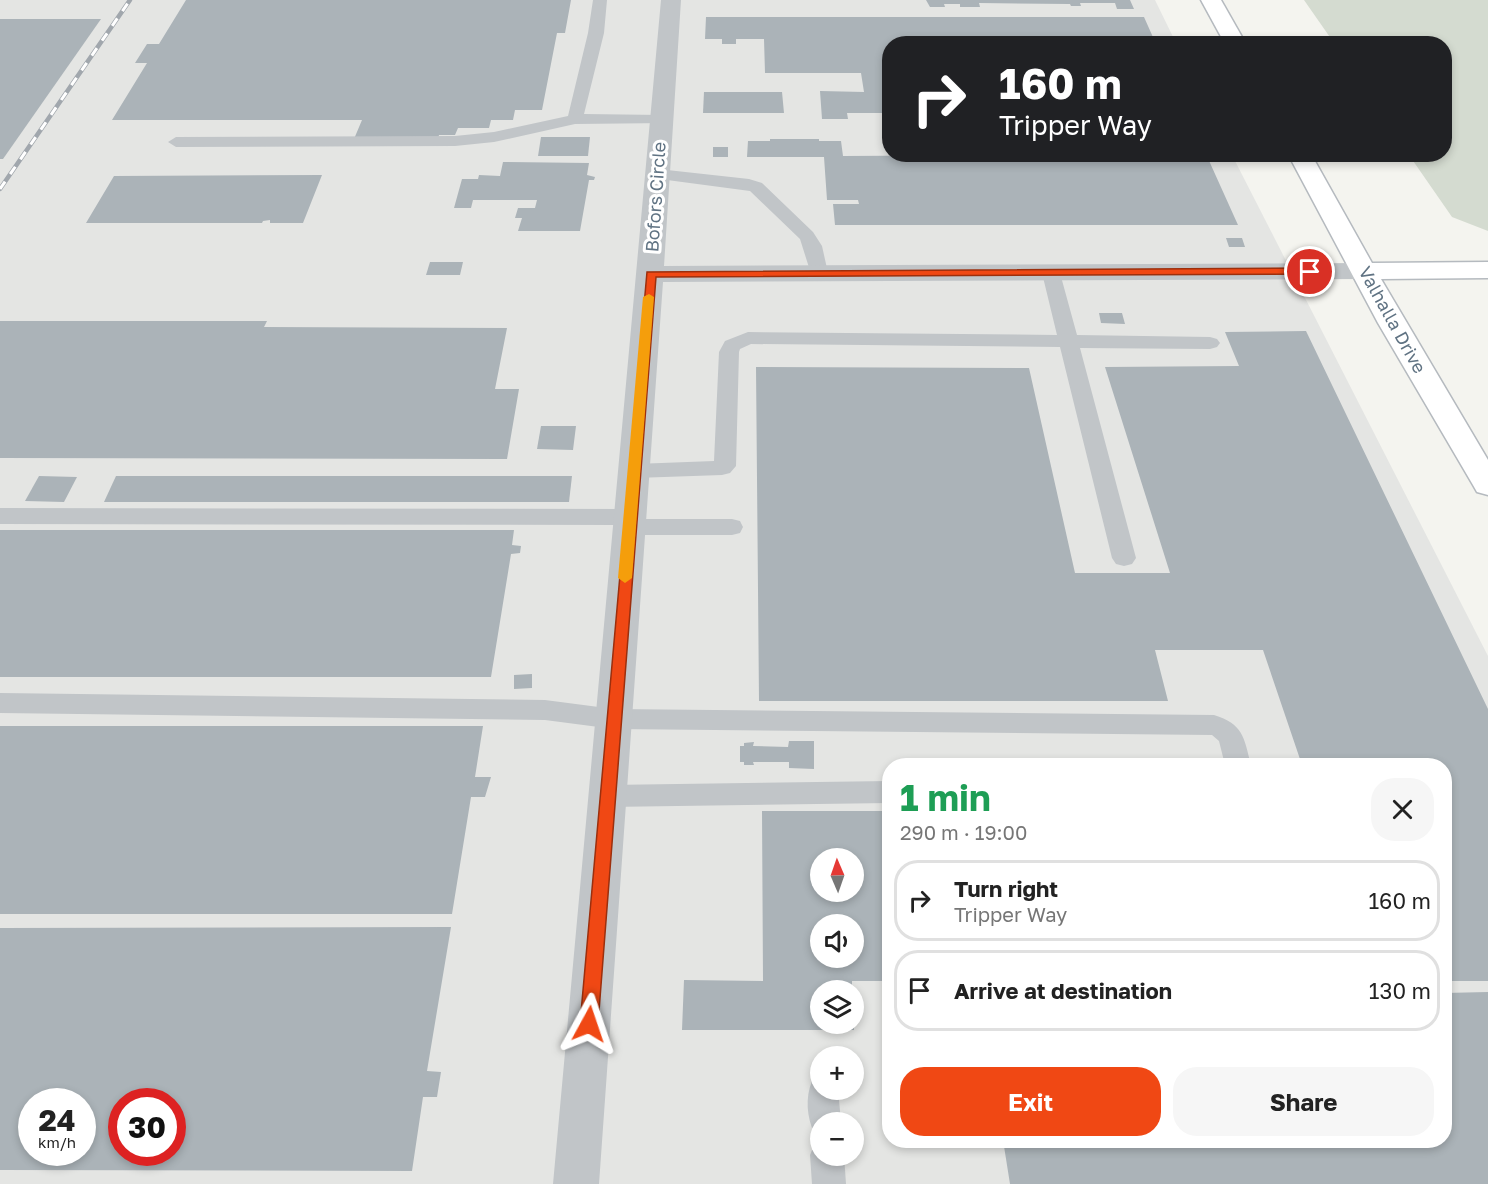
<!DOCTYPE html>
<html lang="en">
<head>
<meta charset="utf-8">
<style>
	:root { --surface:#fff; --page:#f6f6f6; --text:#222; --muted:#767676; --line:#e0e0e0; --accent:#f04814 }
	body { margin:0; font-family:"Golos Text",sans-serif; background:var(--page); color:var(--text); height:100vh; display:flex; flex-direction:column; font-size:22px; white-space:nowrap }
	* { box-sizing:border-box; margin:0 }
	p { font-size:20px; color:var(--muted) }
	.icon { flex:none; width:33px; height:33px; fill:none; stroke:currentColor; stroke-width:2; stroke-linecap:round; stroke-linejoin:round }
	.map { position:relative; flex:1; overflow:hidden }
	.side { position:absolute; left:882px; top:758px; width:570px; height:390px; display:flex; flex-direction:column; background:var(--surface); border-radius:24px; box-shadow:0 3px 9px #0003 }
	.side>* { flex:none }
	.guide { position:absolute; left:882px; top:36px; width:570px; height:126px; border-radius:24px; box-shadow:0 3px 9px #0003; background:#202124; color:#fff; overflow:hidden }
	.needle { width:39px; rotate:358deg }
	.controls { position:absolute; left:810px; top:848px; display:grid; gap:12px }
	.controls a { display:grid; place-items:center; width:54px; height:54px; border-radius:50%; background:var(--surface); box-shadow:0 3px 9px #0003; font-size:30px }
	.speed { position:absolute; left:18px; top:1088px; display:flex; gap:12px; font-size:30px; font-weight:700; text-align:center }
	.speed>* { display:grid; place-content:center; width:78px; height:78px; border-radius:50%; background:var(--surface); box-shadow:0 3px 9px #0003; line-height:1 }
	.speed small { font-size:15px; font-weight:400 }
	.speed .limit { border:9px solid #d22; background:#fff; color:#111 }
	.pin { position:absolute; display:grid; place-items:center; width:51px; height:51px; color:#fff; margin:-26px; border:3px solid #fff; border-radius:50%; box-shadow:0 2px 6px #0007 }
	.me { position:absolute; width:66px; margin:-33px; rotate:5deg; stroke-linejoin:round; filter:drop-shadow(0 0 4px #0008) }
	.turn { display:flex; align-items:center; gap:21px; height:126px; padding:0 18px; font-size:27px }
	.turn .icon { width:78px; height:78px; stroke-width:2.5 }
	.turn b { display:block; font-size:42px; line-height:51px }
	.round { display:grid; place-items:center; flex:none; width:63px; height:63px; border-radius:24px; background:var(--page) }
	.headline { display:flex; align-items:center; justify-content:space-between; height:102px; padding:0 18px }
	h1 { font-size:36px; font-weight:700; line-height:45px; color:#1e9e55 }
	.cta { display:flex; gap:12px; margin-top:auto; padding:12px 18px }
	.cta a { flex:1; height:69px; border-radius:24px; background:var(--accent); color:#fff; font-size:24px; font-weight:700; line-height:69px; text-align:center }
	.cta a+a { background:var(--page); color:var(--text) }
	ul { padding:0; list-style:none }
	li { display:flex; align-items:center; gap:18px; height:81px; margin:0 12px 9px; padding:0 6px; border:3px solid var(--line); border-radius:24px }
	li div { flex:1 }
	li b { display:block; font-size:22px }
	li em { font-style:normal }
	.map>svg:first-child { display:block }
	.built { fill:#e4e5e3; fill-rule:evenodd }
	.green { fill:#d4dbd0 }
	.building { fill:#abb3b8; fill-rule:evenodd }
	.lines { fill:none; stroke-linecap:round; stroke-linejoin:round }
	.secondary-casing { stroke:#b5babf; stroke-width:3 }
	.lane { fill:#c1c5c8; fill-rule:evenodd }
	.street { fill:#c1c5c8; fill-rule:evenodd }
	.secondary { fill:#fff; fill-rule:evenodd }
	.rail-casing { stroke:#a1a7ad; stroke-width:4.5 }
	.rail { stroke:#fff; stroke-width:3; stroke-dasharray:9; stroke-linecap:butt }
	.route { fill:#f04814; stroke:#9c2f0d; stroke-width:1.5 }
	.slow { fill:#f59e0b }
	.labels { text-anchor:middle; stroke-width:6; stroke-linejoin:round; paint-order:stroke }
	.street-label { font-size:18px; fill:#607383; stroke:#fff }
</style>
</head>
<body>
<div class="map">
<svg width="1488" height="1184" viewBox="0 0 1488 1184">
	<rect width="100%" height="100%" fill="#f4f4ef"/>
	<path class="built" d="M0 0H1155L1176 43 890 44V154L1232 155 1488 656V1184H0ZM890 765H1444V1140H890ZM820 858H854V891H820ZM820 924H854V957H820ZM820 990H854V1023H820ZM820 1056H854V1089H820ZM32 1101H82V1152H32ZM122 1101H172V1152H122ZM820 1122H854V1155H820Z"/>
	<polygon class="green" points="1304,0 1488,0 1488,231 1452,217 1409,155 1444,154 1444,44 1334,43"/>
	<g class="building">
		<polygon points="186,0 571,0 565,33 557,33 542,110 515,110 513,120 491,120 489,128 458,128 455,135 439,135 438,139 354,139 362,120 112,120 147,63 135,63 147,44 159,44"/>
		<polygon points="926,0 1130,0 1134,9 1117,9 1115,3 1080,3 1081,6 1071,6 1070,4 979,3 980,7 960,7 960,4 944,4 945,7 930,7"/>
		<polygon points="706,17 1144,17 1156,44 890,44 890,113 847,113 848,119 822,119 820,91 864,92 861,73 765,73 764,39 736,39 736,44 722,44 722,39 705,39"/>
		<polygon points="0,19 101,19 3,159 0,159"/>
		<polygon points="704,92 782,92 784,113 703,113"/>
		<polygon points="541,137 590,137 588,156 538,156"/>
		<polygon points="770,139 819,139 819,141 841,141 843,156 1206,154 1238,225 835,225 833,204 859,204 858,200 827,200 824,157 747,157 748,141 770,141"/>
		<rect x="713" y="147" width="15" height="10"/>
		<polygon points="503,162 589,163 587,175 595,177 594,180 589,180 580,231 518,231 522,218 515,218 518,208 535,208 537,200 473,200 471,208 454,208 462,179 478,179 479,175 500,176"/>
		<polygon points="322,175 303,223 270,223 270,220 263,221 262,223 86,223 114,176"/>
		<polygon points="1226,238 1242,238 1245,247 1229,247"/>
		<polygon points="430,262 463,262 460,275 426,275"/>
		<polygon points="1099,313 1122,313 1125,324 1101,323"/>
		<polygon points="0,321 267,321 264,327 507,328 495,389 519,389 507,459 0,458"/>
		<polygon points="1306,331 1488,709 1488,981 1444,981 1444,765 1302,765 1263,650 1155,650 1168,701 759,701 756,367 1029,368 1075,573 1170,573 1105,367 1239,366 1225,332"/>
		<polygon points="541,426 576,426 573,450 537,449"/>
		<polygon points="39,476 77,477 64,502 25,501"/>
		<polygon points="116,476 572,476 569,502 104,502"/>
		<polygon points="0,530 514,530 512,545 521,546 520,553 511,554 491,677 0,677"/>
		<polygon points="532,674 532,688 514,689 514,675"/>
		<polygon points="0,726 483,726 475,777 491,777 485,797 471,797 452,914 0,914"/>
		<polygon points="789,741 814,741 814,769 789,768 789,762 753,762 754,765 744,765 744,762 740,762 740,746 744,746 744,743 754,742 753,746 788,747"/>
		<path d="M762 811H890V981H852V990H820V1023H854V1030H682L684 980 763 981ZM820 858H854V891H820ZM820 924H854V957H820Z"/>
		<path d="M451 927 427 1071 441 1072 437 1097H423L412 1171 0 1170V928ZM32 1101H82V1152H32ZM122 1101H172V1152H122Z"/>
		<polygon points="1488,992 1488,1184 1010,1184 1003,1140 1444,1140 1444,1014 1449,1014 1444,1003 1444,993"/>
	</g>
	<g class="lines">
		<defs>
			<g id="secondary">
				<polygon points="1201,0 1221,0 1246,44 1225,44"/>
				<polygon points="1288,154 1311,154 1372,263 1488,262 1488,278 1381,279 1488,460 1488,495 1477,492 1473,485 1378,323"/>
			</g>
		</defs>
		<use href="#secondary" class="secondary-casing"/>
		<g class="lane">
			<polygon points="593,0 607,0 604,33 584,114 662,115 670,120 668,123 575,124 494,142 455,146 176,147 168,142 176,137 455,136 494,132 568,116 588,33"/>
			<polygon points="658,169 749,179 762,183 813,232 822,246 828,273 826,277 812,277 800,239 750,191 652,178 649,174 652,170"/>
			<polygon points="1051,267 1058,269 1060,273 1077,335 1210,337 1217,339 1220,343 1217,347 1210,349 1080,348 1136,558 1132,564 1124,566 1116,564 1112,558 1060,347 751,344 740,349 739,352 736,466 730,473 722,475 635,478 627,476 624,471 627,466 635,464 714,461 719,352 725,341 748,332 1057,335 1042,273 1044,269"/>
			<polygon points="0,508 631,509 639,511 641,519 732,519 740,521 743,527 740,533 732,535 630,535 622,533 620,525 0,524"/>
			<path d="M0 693 545 700 614 709 1214 715C1243 724 1244 737 1251 765H1225L1219 741 1212 735 614 729 545 720 0 713Z"/>
			<polygon points="890,781 890,803 608,807 598,804 594,796 598,788 608,785"/>
			<path d="M820 1077V1089H838L841 1122H820V1136L814 1133C807 1117 805 1098 812 1081Z"/>
			<polygon points="820,1141 820,1155 844,1155 846,1184 812,1184 810,1155 815,1143"/>
		</g>
		<polygon class="street" points="661,0 681,0 664,266 1365,263 1374,266 1378,271 1374,276 1365,279 663,282 599,1184 553,1184"/>
		<use href="#secondary" class="secondary"/>
		<defs>
			<polyline id="rail" points="0,189 130,0"/>
		</defs>
		<use href="#rail" class="rail-casing"/>
		<use href="#rail" class="rail"/>
	</g>
	<polygon class="route" points="1310,268 1314,269 1314,274 656,277 598,1024 595,1030 589,1032 583,1030 580,1024 647,272"/>
	<polygon class="slow" points="649,294 654,297 632,578 625,583 618,578 643,297"/>
	<g class="labels">
		<g class="street-label">
			<text transform="translate(656 197) rotate(-86)" y="6">Bofors Circle</text>
			<text transform="translate(1392 320) rotate(61)" y="6">Valhalla Drive</text>
		</g>
	</g>
</svg>
<div class="controls">
<a><svg class="needle" viewBox="-14 -14 28 28"><path d="M0-13l5 13h-10z" fill="#e53935"/><path d="M0 13l5-13h-10z" fill="#767676"/></svg></a>
<a><svg class="icon" aria-label="sound" viewBox="0 0 24 24"><path d="M4 9h4l5-4v14l-5-4H4zM17 9q2 3 0 6"/></svg></a>
<a><svg class="icon" aria-label="layers" viewBox="0 0 24 24"><path d="M12 4l9 5-9 5-9-5zM3 14l9 5 9-5"/></svg></a>
<a>+</a>
<a>−</a>
</div>
<div class="speed"><div>24<small>km/h</small></div><div class="limit">30</div></div>
<div class="pin" style="left:1310px;top:272px;background:#d93025"><svg class="icon" aria-label="arrive" viewBox="0 0 24 24"><path d="M6 21V4h12l-3 4 3 4H6"/></svg></div>
<svg class="me" style="left:589px;top:1024px" viewBox="-20 -20 40 40"><path d="M0-17L14 15 0 8-14 15z" fill="#f04814" stroke="#fff" stroke-width="4"/></svg>
<div class="guide">
<div class="turn"><svg class="icon" aria-label="right" viewBox="0 0 24 24"><path d="M7 20v-9h11M14 6l5 5-5 5"/></svg><div><b>160 m</b>Tripper Way</div></div>
</div>
<section class="side">
<div class="headline"><div><h1>1 min</h1><p>290 m · 19:00</p></div><a class="round"><svg class="icon" aria-label="close" viewBox="0 0 24 24"><path d="M6 6l12 12M18 6L6 18"/></svg></a></div>
<ul>
<li><svg class="icon" aria-label="right" viewBox="0 0 24 24"><path d="M7 20v-9h11M14 6l5 5-5 5"/></svg><div><b>Turn right</b><p>Tripper Way</p></div><em>160 m</em></li>
<li><svg class="icon" aria-label="arrive" viewBox="0 0 24 24"><path d="M6 21V4h12l-3 4 3 4H6"/></svg><div><b>Arrive at destination</b></div><em>130 m</em></li>
</ul>
<div class="cta"><a>Exit</a><a>Share</a></div>
</section>
</div>
</body>
</html>
